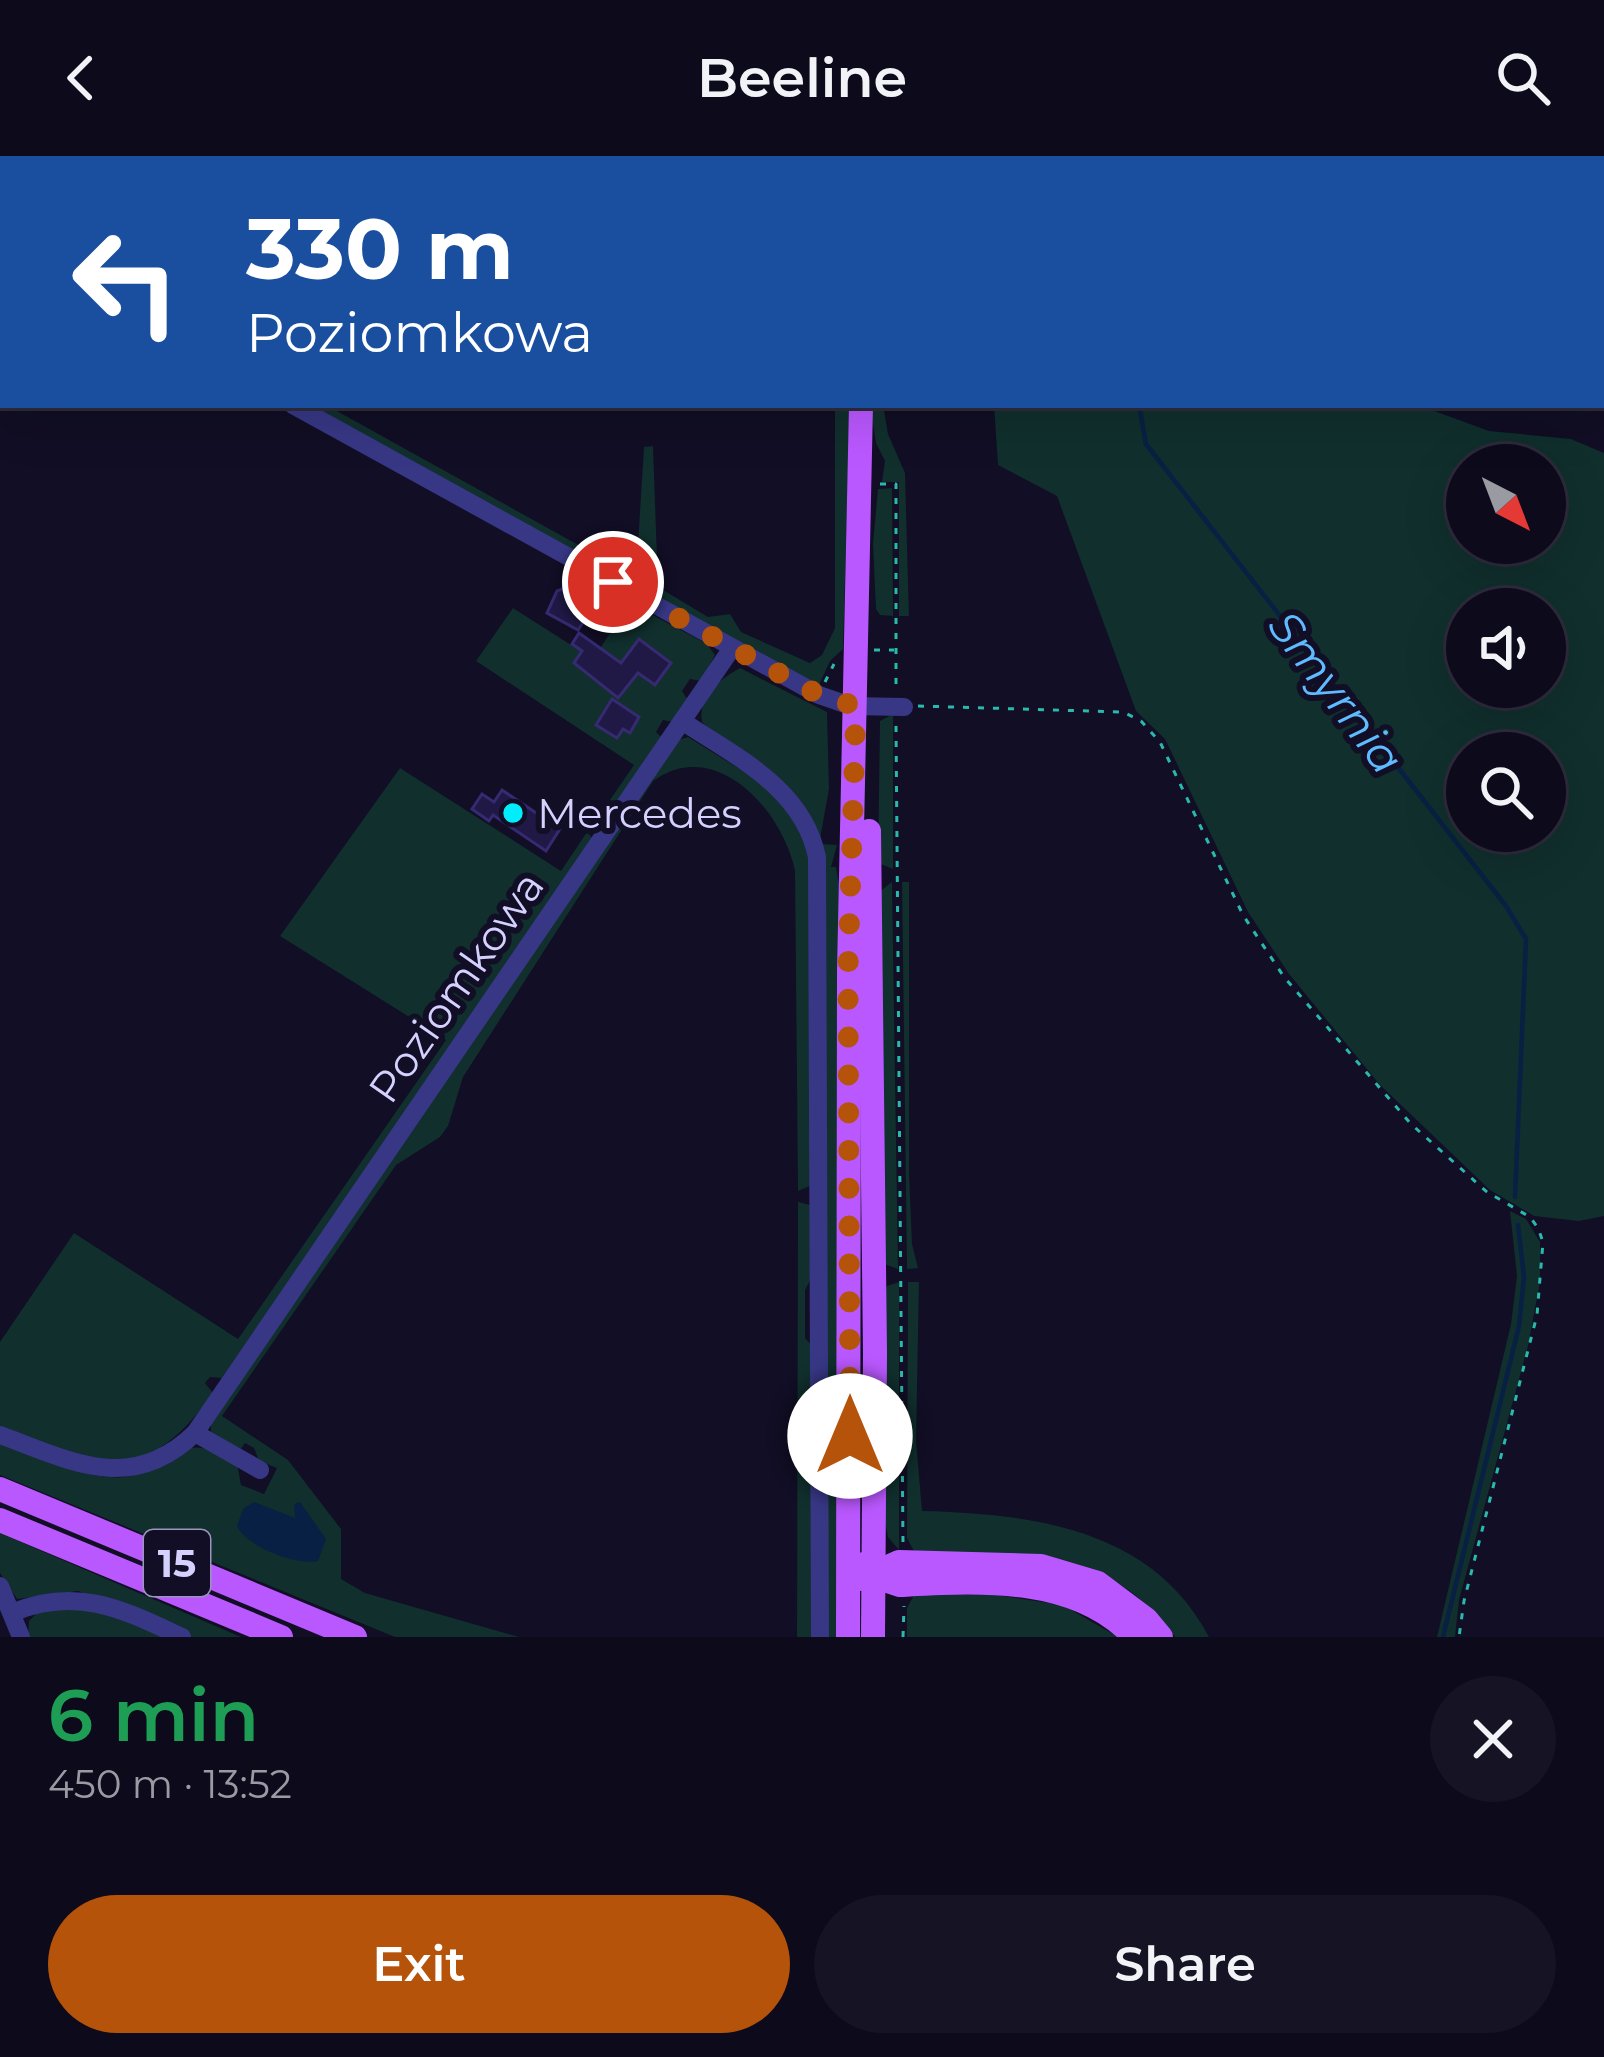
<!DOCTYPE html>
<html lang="en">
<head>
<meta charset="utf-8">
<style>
	:root { --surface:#0d0a1c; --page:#161325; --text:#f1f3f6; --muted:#9a9aa3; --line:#2d2b3b; --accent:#b45309 }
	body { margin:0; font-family:Montserrat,sans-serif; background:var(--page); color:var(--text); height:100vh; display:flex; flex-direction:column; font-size:45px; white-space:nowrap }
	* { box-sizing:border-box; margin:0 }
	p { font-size:39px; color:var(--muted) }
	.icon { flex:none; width:66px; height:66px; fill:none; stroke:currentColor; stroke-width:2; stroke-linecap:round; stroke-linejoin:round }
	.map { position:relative; height:1481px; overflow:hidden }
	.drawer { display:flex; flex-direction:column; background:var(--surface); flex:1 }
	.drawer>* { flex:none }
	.hud { position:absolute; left:0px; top:0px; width:1605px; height:252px; box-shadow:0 12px 48px #0002,0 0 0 3px var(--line); background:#1a4fa0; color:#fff; overflow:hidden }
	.needle { width:78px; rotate:138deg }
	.buttons { position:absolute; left:1446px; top:288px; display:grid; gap:24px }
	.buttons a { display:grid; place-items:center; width:120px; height:120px; border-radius:50%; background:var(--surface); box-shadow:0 12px 48px #0002,0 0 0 3px var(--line); font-size:60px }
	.pin { position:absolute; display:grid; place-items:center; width:102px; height:102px; color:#fff; margin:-51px; border:6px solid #fff; border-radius:50%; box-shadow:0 3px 12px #0007 }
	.me { position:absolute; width:132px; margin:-66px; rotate:0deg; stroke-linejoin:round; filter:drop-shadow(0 0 9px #0008) }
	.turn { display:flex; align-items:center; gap:42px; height:252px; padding:0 48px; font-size:54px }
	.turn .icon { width:156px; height:156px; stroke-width:2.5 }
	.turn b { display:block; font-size:84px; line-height:102px }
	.round { display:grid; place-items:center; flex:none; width:126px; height:126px; border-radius:63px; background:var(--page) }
	.head { display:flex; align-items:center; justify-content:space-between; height:204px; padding:0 48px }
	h1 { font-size:72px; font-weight:600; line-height:90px; color:#1e9e55 }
	.button { display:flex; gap:24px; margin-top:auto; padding:24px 48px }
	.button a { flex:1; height:138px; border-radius:72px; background:var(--accent); color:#fff; font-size:48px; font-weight:600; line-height:138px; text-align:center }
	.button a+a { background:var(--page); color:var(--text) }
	header { display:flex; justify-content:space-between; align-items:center; height:156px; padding:0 48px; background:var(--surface); font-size:54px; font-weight:600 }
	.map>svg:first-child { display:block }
	.green { fill:#102f2d; fill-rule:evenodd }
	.water { fill:#082043 }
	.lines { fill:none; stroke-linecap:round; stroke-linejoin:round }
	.stream { stroke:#082043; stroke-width:4.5 }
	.building { fill:#201946; stroke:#362a73; stroke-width:3 }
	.path { stroke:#2abaac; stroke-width:3; stroke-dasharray:6 9; stroke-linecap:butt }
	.minor { stroke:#373785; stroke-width:18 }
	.major { stroke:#ba58ff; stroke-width:24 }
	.route { stroke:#b45309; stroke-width:21; stroke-dasharray:0 37.8 }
	.poi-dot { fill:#00edfc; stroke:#110e25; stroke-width:4.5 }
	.labels { text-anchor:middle; stroke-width:12; stroke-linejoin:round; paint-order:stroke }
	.shield { fill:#110e25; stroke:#9a96be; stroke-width:3 }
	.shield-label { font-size:39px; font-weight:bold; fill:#d5d1ff }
	.poi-label { font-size:42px; fill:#d5d1ff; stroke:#110e25; text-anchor:start }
	.street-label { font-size:42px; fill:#d5d1ff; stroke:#110e25 }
	.water-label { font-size:45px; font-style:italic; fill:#5fbbff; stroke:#110e25 }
</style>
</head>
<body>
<header><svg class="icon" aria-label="back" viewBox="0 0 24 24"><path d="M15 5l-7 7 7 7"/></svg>Beeline<svg class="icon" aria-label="search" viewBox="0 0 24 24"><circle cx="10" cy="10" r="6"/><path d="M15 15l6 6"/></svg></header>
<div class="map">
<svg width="1604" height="1481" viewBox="0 0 1604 1481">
	<rect width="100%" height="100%" fill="#110e25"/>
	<g class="green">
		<polygon points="304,249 326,249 636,421 644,291 653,290 658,431 708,461 730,458 741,476 810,507 822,499 835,472 835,249 850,249 843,493 830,505 818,531"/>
		<polygon points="870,249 883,249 888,278 905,317 909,460 899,460 899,326 882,326 885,305 876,287"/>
		<path d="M994 249H1418L1489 275 1571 283 1604 297V1060L1579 1065 1534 1060 1490 1034 1380 929 1289 818 1248 756 1165 583 1136 555 1057 340 998 309ZM1545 309V387H1467V309ZM1467 453H1545V531H1467ZM1467 597H1545V675H1467Z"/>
		<polygon points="892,332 893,460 880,459 876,453 873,388 878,333"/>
		<polygon points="630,447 707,488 715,499 701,525 690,523 682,535 688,544 673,566 663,564 656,576 661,581 603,669 594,667 634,609 476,505 513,452 593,503"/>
		<path d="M740 512 827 556 829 633 820 683 702 566C697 540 723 521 740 512Z"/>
		<polygon points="893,558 893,713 878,707 880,565"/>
		<path d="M688 581 762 627 796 664 812 703V1029L798 1035 795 715C783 655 716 579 653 625L463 921 448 970 440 981 396 1009 222 1260 288 1304 341 1373V1423L365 1437 519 1481H395L0 1319V1284C37 1298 84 1325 125 1321 150 1319 178 1287 202 1292 214 1295 226 1303 237 1307L241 1329 264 1338 277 1312 259 1305 254 1292 245 1287 241 1293 211 1278V1266L678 584Z"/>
		<path d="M400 612 561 715 587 676 593 683 222 1222 210 1221 205 1227 213 1237C144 1335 98 1307 0 1275V1186L74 1077 238 1183 446 884 280 780Z"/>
		<polygon points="821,688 837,689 831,711 836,711 841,739 841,1481 822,1481"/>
		<polygon points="892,726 898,1113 884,1108 879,736"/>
		<polygon points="902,726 909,726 909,1017 912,1088 918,1112 907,1113"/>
		<polygon points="798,1046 810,1049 813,1119 805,1134 805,1182 813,1191 813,1481 797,1481"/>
		<polygon points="1510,1055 1526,1063 1540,1086 1540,1126 1528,1190 1459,1444 1455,1481 1437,1481 1511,1168 1517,1120"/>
		<polygon points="899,1126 899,1394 888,1381 885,1366 884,1136 887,1130"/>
		<path d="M908 1126H919L916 1285 922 1355C1032 1358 1152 1372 1209 1481H1175C1105 1386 1022 1400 916 1399L907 1382Z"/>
		<polygon points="0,1377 241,1481 192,1481 135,1454 78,1435 17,1443 0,1417"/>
		<polygon points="989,1438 1063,1449 1118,1481 907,1481 907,1452 914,1439"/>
		<polygon points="90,1448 168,1481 28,1481 29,1465 38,1456"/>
	</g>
	<path class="water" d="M254 1346 295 1362 294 1348 300 1346 326 1383 318 1405C296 1410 247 1391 237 1370L243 1353Z"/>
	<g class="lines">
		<g class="stream">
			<polyline points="1092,0 1093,3"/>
			<polyline points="1139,249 1146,288 1506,750 1526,783 1515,1041"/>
			<polyline points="1443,1481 1519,1170 1524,1121 1518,1069"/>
		</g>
	</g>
	<g class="building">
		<polygon points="562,433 577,447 589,448 591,454 578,474 547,457 557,435"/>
		<polygon points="579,477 621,507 639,483 671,507 655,529 638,517 618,542 574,507 582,495 572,488"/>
		<polygon points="612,543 639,561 630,577 623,573 617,582 596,569"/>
		<polygon points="502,634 560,673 546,695 493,659 489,665 472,653 482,638 494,646"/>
	</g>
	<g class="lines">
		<g class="path">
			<polyline points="880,328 896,328 896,536"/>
			<polyline points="874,494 894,494"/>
			<polyline points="825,526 834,508"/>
			<polyline points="918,550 1123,556 1141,565 1160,586 1243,759 1284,821 1411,968 1487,1036 1530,1061 1538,1072 1543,1086 1537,1159 1464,1445 1459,1481"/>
			<polyline points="896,570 903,1388"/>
			<polyline points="903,1481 904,1450"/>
		</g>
		<g class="minor">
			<polyline points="146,3 148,0"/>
			<polyline points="0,86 3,88"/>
			<polyline points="293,249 819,539 851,550 904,551"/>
			<path d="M682 565C736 601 803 632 817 701L820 1481"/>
			<polyline points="195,1277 260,1314"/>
			<path d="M0 1279C71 1305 131 1339 195 1277L732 492"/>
			<polyline points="0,1430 21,1481"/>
			<path d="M14 1456C78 1430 124 1454 182 1481"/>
		</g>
		<g class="major">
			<polyline points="861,3 861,0"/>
			<polyline points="869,675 875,1197 873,1481"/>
			<polyline points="0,1333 355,1481"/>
			<polyline points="0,1364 281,1481"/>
			<path d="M864 1408 876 1421 900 1429C978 1425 1076 1418 1134 1481"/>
			<polyline points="861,1423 899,1406 1041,1410 1098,1427 1146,1463 1161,1481"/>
			<polyline points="848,1481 849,815 861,249"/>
		</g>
	</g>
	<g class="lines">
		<polyline class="route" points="613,426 819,539 856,550 848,814 850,1280"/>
	</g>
	<circle class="poi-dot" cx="513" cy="657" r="12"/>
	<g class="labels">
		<rect class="shield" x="144" y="1374" width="66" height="66" rx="9"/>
		<g class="shield-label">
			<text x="177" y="1421">15</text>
		</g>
		<g class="poi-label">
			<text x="537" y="672">Mercedes</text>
		</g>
		<g class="street-label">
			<text transform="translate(456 831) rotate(-55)" y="15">Poziomkowa</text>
		</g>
		<g class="water-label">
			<text transform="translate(1336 536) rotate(53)" y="16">Smyrnia</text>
		</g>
	</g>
</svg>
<div class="buttons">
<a><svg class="needle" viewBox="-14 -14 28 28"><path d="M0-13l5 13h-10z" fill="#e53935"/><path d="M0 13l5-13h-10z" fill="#9a9aa3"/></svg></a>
<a><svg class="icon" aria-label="sound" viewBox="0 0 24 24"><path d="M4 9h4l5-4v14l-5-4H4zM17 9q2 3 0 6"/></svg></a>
<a><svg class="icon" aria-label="search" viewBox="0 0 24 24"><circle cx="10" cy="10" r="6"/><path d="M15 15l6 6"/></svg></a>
</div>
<div class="pin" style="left:613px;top:426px;background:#d93025"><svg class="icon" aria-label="arrive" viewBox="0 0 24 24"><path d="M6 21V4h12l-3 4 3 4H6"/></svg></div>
<svg class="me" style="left:850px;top:1280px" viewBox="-20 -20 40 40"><circle r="19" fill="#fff"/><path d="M0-13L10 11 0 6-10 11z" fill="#b45309"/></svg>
<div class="hud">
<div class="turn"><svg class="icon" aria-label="left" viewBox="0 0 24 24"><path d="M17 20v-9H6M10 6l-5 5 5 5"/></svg><div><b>330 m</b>Poziomkowa</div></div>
</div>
</div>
<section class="drawer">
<div class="head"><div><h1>6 min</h1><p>450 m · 13:52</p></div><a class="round"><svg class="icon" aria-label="close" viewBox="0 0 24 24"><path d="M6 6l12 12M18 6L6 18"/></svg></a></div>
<div class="button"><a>Exit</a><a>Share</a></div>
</section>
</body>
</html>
